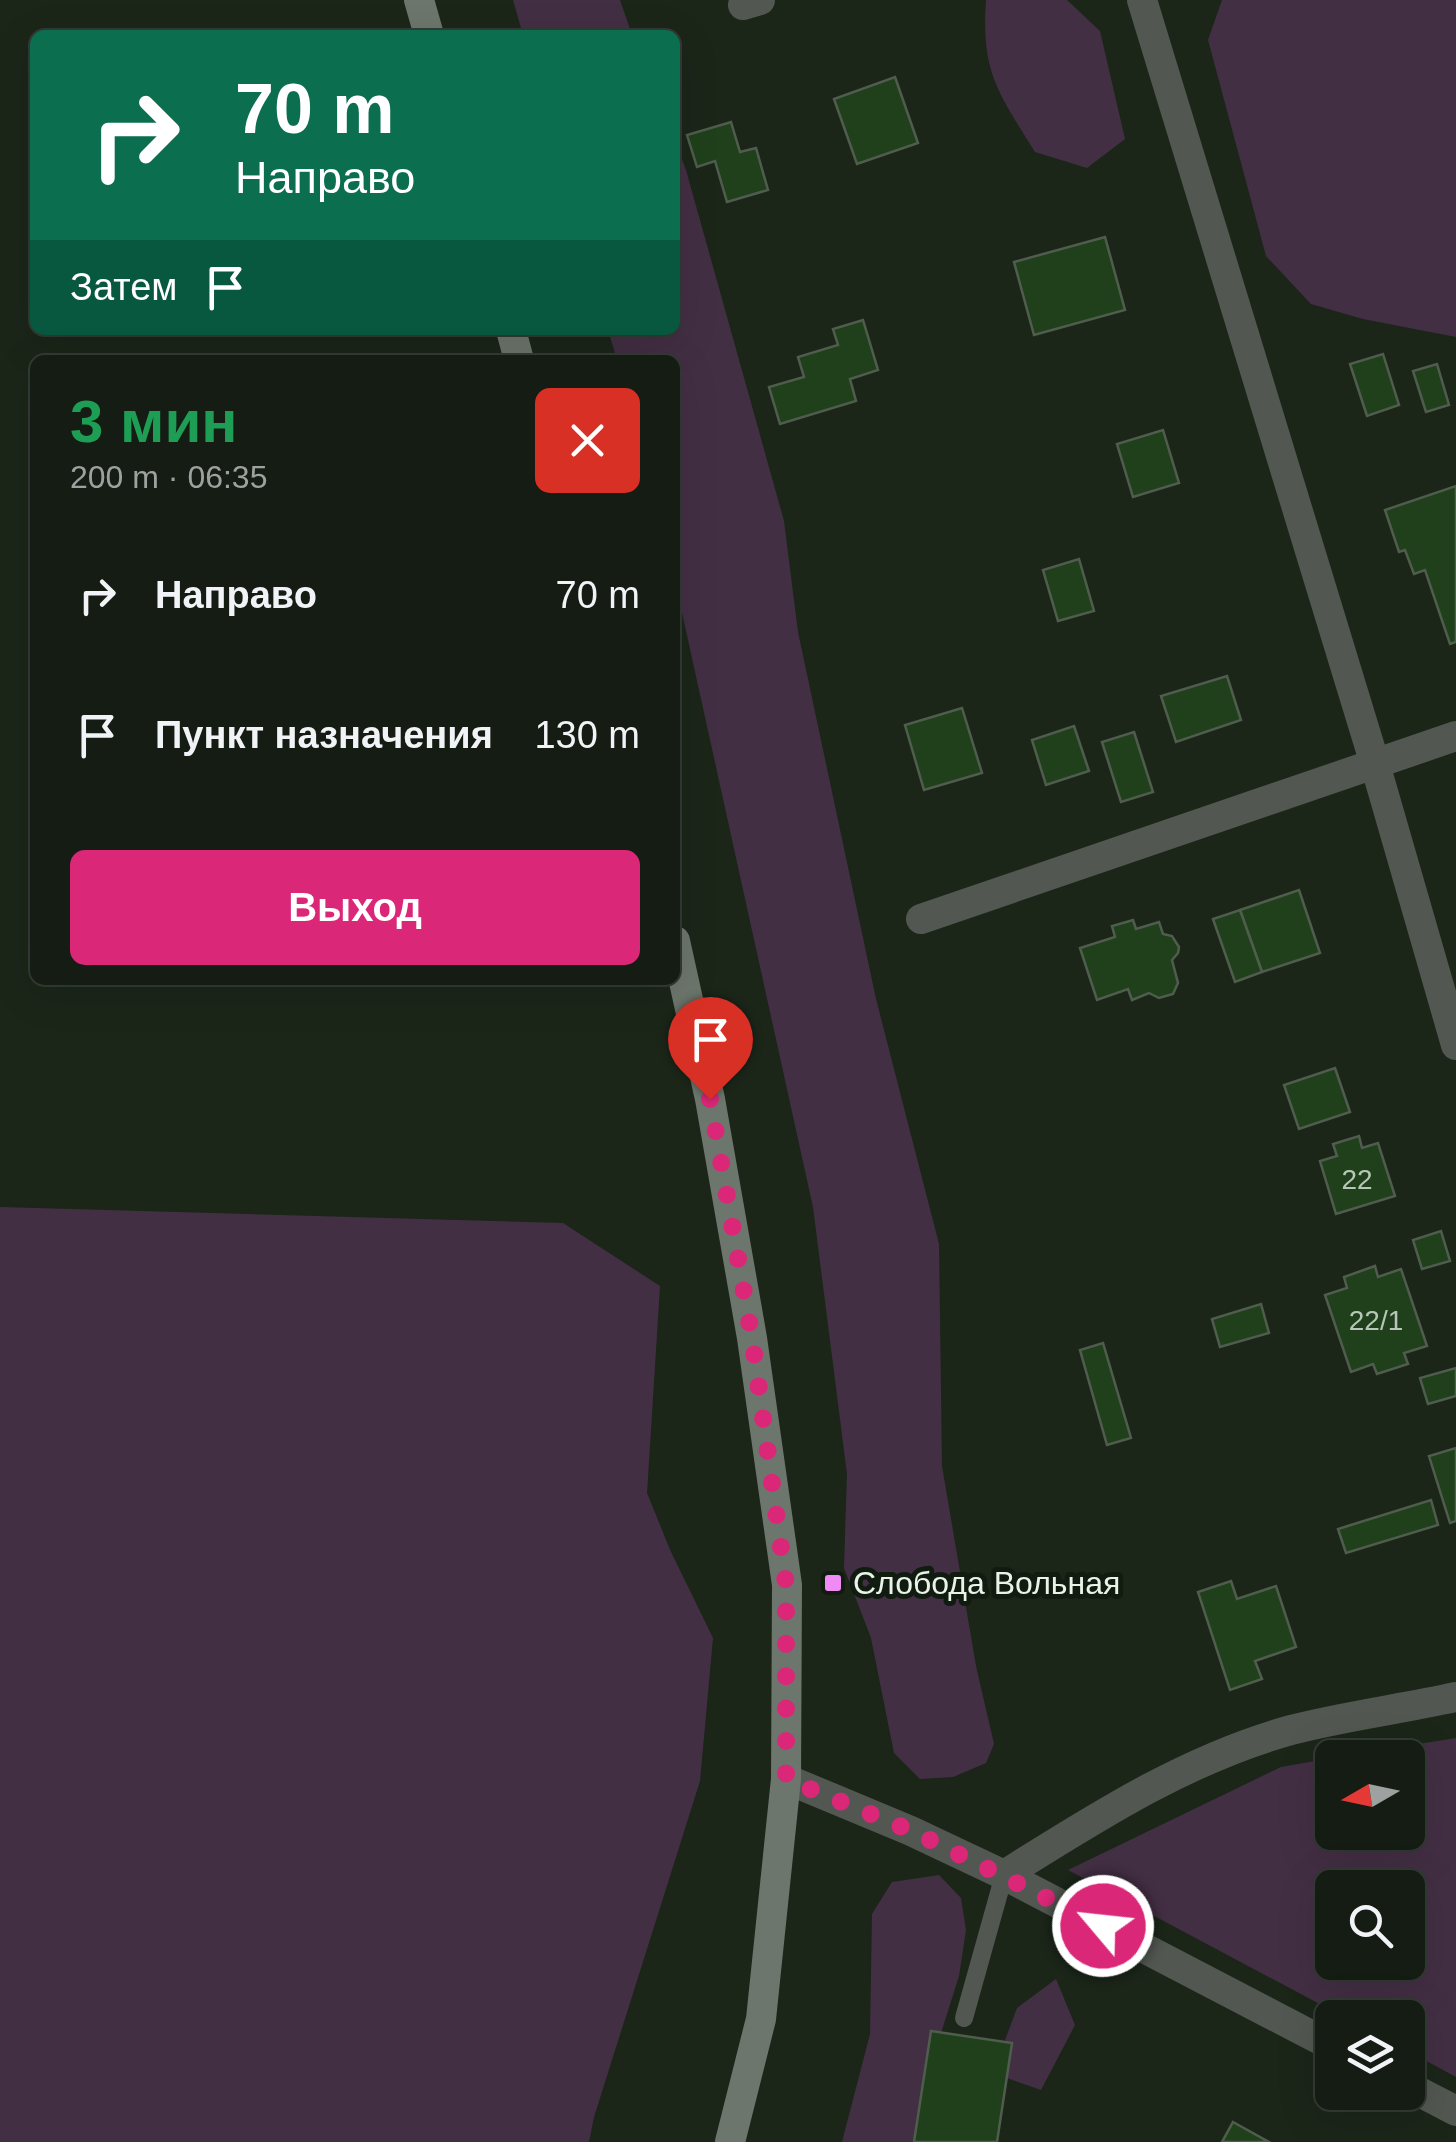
<!DOCTYPE html>
<html lang="ru">
<head>
<meta charset="utf-8">
<style>
	:root { --surface:#141c13; --page:#1d251c; --text:#f1f3f6; --muted:#9da1a0; --line:#333a33; --accent:#db2777 }
	body { margin:0; font-family:Helvetica,sans-serif; background:var(--page); color:var(--text); height:100vh; display:flex; flex-direction:column; font-size:38px; white-space:nowrap }
	* { box-sizing:border-box; margin:0 }
	p { font-size:32px; color:var(--muted) }
	.icon { flex:none; width:55px; height:55px; fill:none; stroke:currentColor; stroke-width:2; stroke-linecap:round; stroke-linejoin:round }
	.map { position:relative; flex:1; overflow:hidden }
	.details { position:absolute; left:30px; top:355px; width:650px; height:630px; display:flex; flex-direction:column; background:var(--surface); border-radius:15px; box-shadow:0 10px 40px #0002,0 0 0 2px var(--line) }
	.details>* { flex:none }
	.banner { position:absolute; left:30px; top:30px; width:650px; height:305px; border-radius:15px; box-shadow:0 10px 40px #0002,0 0 0 2px var(--line); background:#0b6e4f; color:#fff; overflow:hidden }
	.needle { width:65px; rotate:261deg }
	.tools { position:absolute; left:1315px; top:1740px; display:grid; gap:20px }
	.tools a { display:grid; place-items:center; width:110px; height:110px; border-radius:15px; background:var(--surface); box-shadow:0 10px 40px #0002,0 0 0 2px var(--line); font-size:50px }
	.pin { position:absolute; display:grid; place-items:center; width:85px; height:85px; color:#fff; margin:-102px -42px; border-radius:50% 50% 50% 0; rotate:-45deg; box-shadow:0 0 10px #0007 }
	.pin .icon { rotate:45deg }
	.me { position:absolute; width:110px; margin:-55px; rotate:298deg; stroke-linejoin:round; filter:drop-shadow(0 0 8px #0008) }
	.turn { display:flex; align-items:center; gap:35px; height:210px; padding:0 40px; font-size:45px }
	.turn .icon { width:130px; height:130px; stroke-width:2.5 }
	.turn b { display:block; font-size:70px; line-height:85px }
	.then { display:flex; align-items:center; height:95px; padding:0 40px; background:#0003; gap:20px; font-size:38px }
	.round { display:grid; place-items:center; flex:none; width:105px; height:105px; border-radius:15px; background:var(--page) }
	.head { display:flex; align-items:center; justify-content:space-between; height:170px; padding:0 40px }
	h1 { font-size:60px; font-weight:600; line-height:75px; color:#1e9e55 }
	.button { display:flex; gap:20px; margin-top:auto; padding:20px 40px }
	.button a { flex:1; height:115px; border-radius:15px; background:var(--accent); color:#fff; font-size:40px; font-weight:600; line-height:115px; text-align:center }
	ul { padding:0; list-style:none }
	li { display:flex; align-items:center; gap:30px; height:140px; padding:0 40px }
	li div { flex:1 }
	li b { display:block; font-size:38px }
	li em { font-style:normal }
	.map>svg:first-child { display:block }
	.green { fill:#432f44; fill-rule:evenodd }
	.building { fill:#1f401b; stroke:#505d4e; stroke-width:2.5 }
	.lines { fill:none; stroke-linecap:round; stroke-linejoin:round }
	.lane { stroke:#525851; stroke-width:18 }
	.street { stroke:#525851; stroke-width:30 }
	.secondary { stroke:#6d766c; stroke-width:30 }
	.route { stroke:#db2777; stroke-width:18; stroke-dasharray:0 32.4 }
	.poi-dot { fill:#f08bf6; stroke:#111c10; stroke-width:4 }
	.labels { text-anchor:middle; stroke-width:10; stroke-linejoin:round; paint-order:stroke }
	.number-label { font-size:28px; fill:#b7c6b6 }
	.poi-label { font-size:32px; fill:#eaf2e9; stroke:#111c10; text-anchor:start }
</style>
</head>
<body>
<div class="map">
<svg width="1456" height="2142" viewBox="0 0 1456 2142">
	<rect width="100%" height="100%" fill="#1b2619"/>
	<g class="green">
		<polygon points="513,0 620,0 632,35 523,35"/>
		<path d="M986 0H1067L1100 31 1125 139 1087 168 1035 152C998 92 981 73 986 0Z"/>
		<polygon points="1222,0 1456,0 1456,337 1363,319 1311,304 1266,256 1208,40"/>
		<polygon points="675,141 686,170 784,521 798,632 876,999 939,1244 942,1466 976,1666 994,1744 986,1763 953,1777 920,1779 894,1753 871,1638 844,1568 847,1474 813,1207 675,581 675,360 617,360 608,330 675,330"/>
		<polygon points="0,1207 563,1223 660,1286 647,1493 671,1552 713,1638 700,1781 594,2117 589,2142 0,2142"/>
		<path d="M1456 1738V2077L1408 2051V2018L1344 2017 1068 1870 1281 1767 1332 1758V1832H1408V1758L1337 1757ZM1332 1888H1408V1962H1332Z"/>
		<polygon points="939,1875 961,1898 966,1930 959,1976 936,2049 922,2142 842,2142 870,2034 872,1914 892,1882"/>
		<polygon points="1056,1979 1075,2025 1041,2090 1007,2078 1002,2048 1017,2008"/>
	</g>
	<g class="building">
		<polygon points="895,77 918,143 857,164 834,99"/>
		<polygon points="731,122 740,152 756,148 768,190 727,202 715,161 697,167 687,135"/>
		<polygon points="1105,237 1125,310 1034,335 1014,262"/>
		<polygon points="863,320 878,370 850,379 856,401 780,424 769,387 804,377 798,357 838,345 833,329"/>
		<polygon points="1383,354 1399,405 1367,416 1350,364"/>
		<polygon points="1437,364 1449,405 1426,412 1413,371"/>
		<polygon points="1163,430 1179,483 1133,497 1117,444"/>
		<polygon points="1456,486 1456,642 1450,644 1425,570 1414,574 1405,550 1399,552 1385,510"/>
		<polygon points="1079,559 1094,611 1058,621 1043,570"/>
		<polygon points="1227,676 1241,720 1176,742 1161,696"/>
		<polygon points="962,708 982,773 924,790 905,725"/>
		<polygon points="1074,726 1089,771 1046,785 1032,740"/>
		<polygon points="1134,732 1153,792 1121,802 1102,742"/>
		<polygon points="1299,890 1320,953 1262,972 1240,910"/>
		<polygon points="1240,910 1262,972 1235,982 1213,919"/>
		<polygon points="1133,920 1136,929 1159,922 1163,934 1172,936 1179,947 1178,953 1172,960 1178,983 1173,994 1159,998 1149,993 1132,1000 1128,989 1097,1000 1080,948 1115,937 1112,926"/>
		<polygon points="1335,1068 1350,1112 1299,1129 1284,1085"/>
		<polygon points="1359,1136 1362,1148 1378,1143 1395,1196 1336,1214 1320,1161 1337,1156 1333,1144"/>
		<polygon points="1441,1231 1450,1261 1422,1269 1413,1240"/>
		<polygon points="1375,1266 1378,1277 1401,1269 1427,1346 1404,1353 1408,1364 1377,1374 1373,1364 1351,1372 1325,1295 1347,1288 1344,1277"/>
		<polygon points="1261,1304 1269,1333 1220,1347 1212,1319"/>
		<polygon points="1103,1343 1131,1438 1107,1445 1080,1350"/>
		<polygon points="1456,1368 1456,1396 1428,1404 1420,1378"/>
		<polygon points="1456,1448 1456,1521 1450,1523 1429,1456"/>
		<polygon points="1431,1500 1438,1525 1346,1553 1338,1529"/>
		<polygon points="1231,1581 1237,1599 1276,1586 1296,1647 1255,1661 1262,1679 1230,1690 1198,1592"/>
		<polygon points="931,2031 1012,2043 997,2142 914,2142"/>
		<polygon points="1233,2122 1269,2142 1222,2142"/>
	</g>
	<g class="lines">
		<polyline class="lane" points="964,2018 1004,1875"/>
		<g class="street">
			<polyline points="1142,0 1375,764 1456,1045"/>
			<polyline points="743,5 760,0"/>
			<polyline points="921,919 1456,736"/>
			<polyline points="786,1779 911,1831 1004,1875 1332,2046"/>
			<path d="M1004 1875C1095 1818 1186 1759 1291 1730 1345 1716 1401 1709 1456 1697"/>
			<polyline points="1408,2086 1456,2111"/>
		</g>
		<g class="secondary">
			<polyline points="419,0 429,35"/>
			<polyline points="511,330 519,360"/>
			<polyline points="675,941 710,1099 752,1338 787,1585 786,1779 761,2019 730,2142"/>
		</g>
	</g>
	<g class="lines">
		<polyline class="route" points="710,1099 752,1338 786,1584 786,1779 912,1831 1103,1926"/>
	</g>
	<rect class="poi-dot" x="823" y="1573" width="20" height="20" rx="5"/>
	<g class="labels">
		<g class="number-label">
			<text x="1357" y="1189">22</text>
			<text x="1376" y="1330">22/1</text>
		</g>
		<g class="poi-label">
			<text x="853" y="1594">Слобода Вольная</text>
		</g>
	</g>
</svg>
<div class="tools">
<a><svg class="needle" viewBox="-14 -14 28 28"><path d="M0-13l5 13h-10z" fill="#e53935"/><path d="M0 13l5-13h-10z" fill="#9da1a0"/></svg></a>
<a><svg class="icon" aria-label="search" viewBox="0 0 24 24"><circle cx="10" cy="10" r="6"/><path d="M15 15l6 6"/></svg></a>
<a><svg class="icon" aria-label="layers" viewBox="0 0 24 24"><path d="M12 4l9 5-9 5-9-5zM3 14l9 5 9-5"/></svg></a>
</div>
<div class="pin" style="left:710px;top:1099px;background:#d93025"><svg class="icon" aria-label="arrive" viewBox="0 0 24 24"><path d="M6 21V4h12l-3 4 3 4H6"/></svg></div>
<svg class="me" style="left:1103px;top:1926px" viewBox="-20 -20 40 40"><circle r="17" fill="#db2777" stroke="#fff" stroke-width="3"/><path d="M0-11L8 9 0 5-8 9z" fill="#fff"/></svg>
<div class="banner">
<div class="turn"><svg class="icon" aria-label="right" viewBox="0 0 24 24"><path d="M7 20v-9h11M14 6l5 5-5 5"/></svg><div><b>70 m</b>Направо</div></div>
<div class="then">Затем<svg class="icon" aria-label="arrive" viewBox="0 0 24 24"><path d="M6 21V4h12l-3 4 3 4H6"/></svg></div>
</div>
<section class="details">
<div class="head"><div><h1>3 мин</h1><p>200 m · 06:35</p></div><a class="round" style="background:#d93025;color:#fff"><svg class="icon" aria-label="close" viewBox="0 0 24 24"><path d="M6 6l12 12M18 6L6 18"/></svg></a></div>
<ul>
<li><svg class="icon" aria-label="right" viewBox="0 0 24 24"><path d="M7 20v-9h11M14 6l5 5-5 5"/></svg><div><b>Направо</b></div><em>70 m</em></li>
<li><svg class="icon" aria-label="arrive" viewBox="0 0 24 24"><path d="M6 21V4h12l-3 4 3 4H6"/></svg><div><b>Пункт назначения</b></div><em>130 m</em></li>
</ul>
<div class="button"><a>Выход</a></div>
</section>
</div>
</body>
</html>
